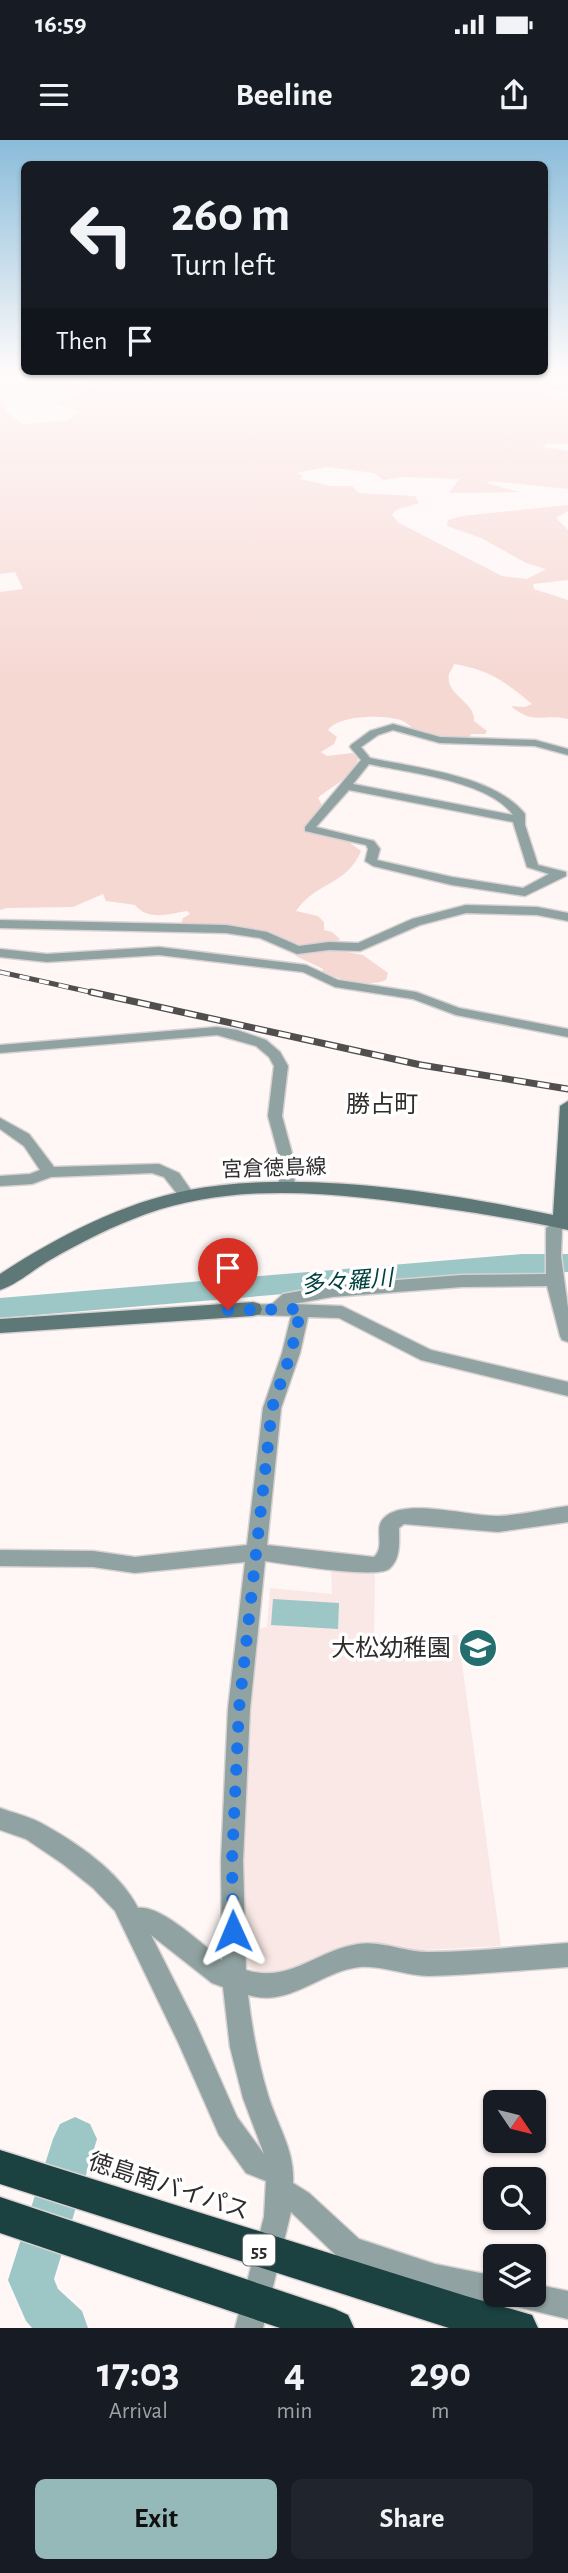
<!DOCTYPE html>
<html lang="en">
<head>
<meta charset="utf-8">
<style>
	:root { --surface:#171b24; --page:#20242c; --text:#f1f3f6; --muted:#9ea1a6; --accent:#95b8b9 }
	body { margin:0; font-family:"Alegreya Sans","Noto Sans JP",sans-serif; background:var(--page); color:var(--text); height:100vh; display:flex; flex-direction:column; font-size:26px; white-space:nowrap }
	* { box-sizing:border-box; margin:0 }
	p { font-size:23px; color:var(--muted) }
	.icon { flex:none; width:38px; height:38px; fill:none; stroke:currentColor; stroke-width:2; stroke-linecap:round; stroke-linejoin:round }
	.map { position:relative; height:2188px; overflow:hidden }
	.sheet { display:flex; flex-direction:column; background:var(--surface); flex:1 }
	.sheet>* { flex:none }
	.top-card { position:absolute; left:21px; top:21px; width:527px; height:214px; border-radius:10px; box-shadow:0 2px 5px #0004; background:#171b24; color:var(--text); overflow:hidden }
	.needle { width:46px; rotate:125deg }
	.tools { position:absolute; left:483px; top:1950px; display:grid; gap:14px }
	.tools a { display:grid; place-items:center; width:63px; height:63px; border-radius:10px; background:var(--surface); box-shadow:0 2px 5px #0004; font-size:35px }
	.pin { position:absolute; display:grid; place-items:center; width:60px; height:60px; color:#fff; margin:-72px -30px; border-radius:50% 50% 50% 0; rotate:-45deg; box-shadow:0 0 7px #0007 }
	.pin .icon { rotate:45deg }
	.me { position:absolute; width:77px; margin:-38px; rotate:359deg; stroke-linejoin:round; filter:drop-shadow(0 0 5px #0008) }
	.turn { display:flex; align-items:center; gap:24px; height:147px; padding:0 35px; font-size:32px }
	.turn .icon { width:91px; height:91px; stroke-width:2.5 }
	.turn b { display:block; font-size:49px; line-height:60px }
	.then { display:flex; align-items:center; height:66px; padding:0 35px; background:#0003; gap:14px; font-size:26px }
	.eta { display:flex; justify-content:space-evenly; align-items:center; height:119px; text-align:center }
	.eta b { font-size:42px; font-weight:700; line-height:49px }
	.cta { display:flex; gap:14px; margin-top:auto; padding:14px 35px }
	.cta a { flex:1; height:80px; border-radius:10px; background:var(--accent); color:#111; font-size:28px; font-weight:700; line-height:80px; text-align:center }
	.cta a+a { background:var(--page); color:var(--text) }
	.status { display:flex; justify-content:space-between; align-items:center; height:49px; padding:0 35px; background:var(--surface); direction:ltr }
	.status svg { height:19px; fill:currentColor }
	header { display:flex; justify-content:space-between; align-items:center; height:91px; padding:0 35px; background:var(--surface); font-size:32px; font-weight:700 }
	.map>svg:first-child { display:block }
	.built { fill:#f9e8e5 }
	.green { fill:#f6d8d3 }
	.water { fill:#9dc7c6 }
	.lines { fill:none; stroke-linecap:round; stroke-linejoin:round }
	.river { fill:#9dc7c6; fill-rule:evenodd }
	.street-casing { stroke:#d9d2d2; stroke-width:3 }
	.secondary-casing { stroke:#d9d2d2; stroke-width:3 }
	.highway-casing { stroke:#d9d2d2; stroke-width:3 }
	.street { fill:#90a2a1; fill-rule:evenodd }
	.secondary { fill:#5e7877; fill-rule:evenodd }
	.highway { fill:#1b4141; fill-rule:evenodd }
	.rail-far1-casing { stroke:#524e4e; stroke-width:5 }
	.rail-casing { stroke:#524e4e; stroke-width:7 }
	.rail-far1 { stroke:#fff; stroke-width:3.5; stroke-dasharray:10; stroke-linecap:butt }
	.rail { stroke:#fff; stroke-width:4.5; stroke-dasharray:12; stroke-linecap:butt }
	.route { stroke:#1a73e8; stroke-width:12; stroke-dasharray:0 21.6 }
	.labels { text-anchor:middle; stroke-width:7; stroke-linejoin:round; paint-order:stroke }
	.shield { fill:#fff; stroke:#6d6b6b; stroke-width:2 }
	.shield-label { font-size:19px; font-weight:bold; fill:#2f2c2c }
	.street-label { font-size:21px; fill:#2f2c2c; stroke:#fff }
	.water-label { font-size:23px; font-style:italic; fill:#004040; stroke:#fff }
	.quarter-label { font-size:24px; fill:#2f2c2c; stroke:#fff }
	.near-poi-label { font-size:24px; fill:#2f2c2c; stroke:#fff; text-anchor:end }
	.near-street-label { font-size:24px; fill:#2f2c2c; stroke:#fff }
</style>
</head>
<body>
<div class="status"><b>16:59</b><svg viewBox="0 0 49 12"><path d="M0 12V9h3v3zM5 12V6h3v6zM10 12V3h3v9zM15 12V0h3v12zM26 1h20v11H26zM47 4h2v5h-2z"/></svg></div>
<header><svg class="icon" aria-label="menu" viewBox="0 0 24 24"><path d="M4 6h16M4 12h16M4 18h16"/></svg>Beeline<svg class="icon" aria-label="share" viewBox="0 0 24 24"><path d="M12 15V3M7 8l5-5 5 5M5 13v7h14v-7"/></svg></header>
<div class="map">
<svg width="568" height="2188" viewBox="0 0 568 2188">
	<rect width="100%" height="100%" fill="#fef7f6"/>
	<polygon class="built" points="331,1424 373,1431 375,1437 374,1498 458,1495 501,1806 403,1811 369,1802 277,1840 244,1825 244,1625 255,1489 267,1487 270,1448 332,1454"/>
	<path class="green" d="M164 232H549L550 243 560 249 540 252 557 258 568 259V304H547L542 307 568 311V349L490 341 486 343 519 352 449 353 459 339 403 337 383 340 374 333 327 327 296 333 303 336 300 339 331 346H352L359 353 415 356 419 363 396 370 392 375 399 383 502 436 527 439 546 429 526 423 481 398 447 386 448 380 462 376 568 365V371L556 378 568 390V440L533 444 534 449 568 460V579C543 573 534 586 511 566L525 567 532 564C504 541 490 530 454 524 453 528 450 531 449 534 445 556 476 562 474 581L487 591 485 594H472L464 601C450 600 426 598 415 590 408 585 405 580 396 579 378 575 340 575 328 590L337 597 334 604 321 612 327 616 352 613 358 618C355 637 331 646 318 658L323 667 310 691 346 700 361 711C347 745 316 742 296 771L318 776 324 782V790L332 792 340 799 334 804 336 810 363 815 388 833 386 840C367 848 341 839 322 833L323 829C315 825 306 821 298 817 289 811 282 801 273 796 249 783 207 787 181 784L183 778 190 774 187 771C169 774 148 781 135 765L106 761 103 754 73 767 7 768 0 770V452L23 449 15 432 0 434V261L4 262 6 271 23 284 68 280 80 271 56 264 58 261 98 246 89 245 91 240 55 234C88 226 134 253 164 232Z"/>
	<polygon class="water" points="273,1459 339,1463 338,1489 271,1485"/>
	<g class="lines">
		<g class="river">
			<polygon points="522,1114 568,1114 568,1132 522,1134 0,1178 0,1158"/>
			<polygon points="75,1977 90,1984 97,1999 54,2139 58,2149 82,2171 88,2188 32,2188 26,2181 8,2140 53,1999 60,1984"/>
		</g>
		<defs>
			<g id="street">
				<polygon points="57,232 89,235 86,237"/>
				<path d="M393 584 440 597 535 600 568 609V615L535 606 440 603 393 590 378 595 361 607 370 618C416 628 494 635 525 674V685L538 725 566 732V736L525 756 452 745 373 726 365 721 368 709 366 705 305 691V687L361 620 350 607 351 605 370 591ZM369 624C409 633 489 641 513 675L353 644ZM349 650 513 682 527 727 549 734 523 748 452 737 381 721 377 720 380 709 374 701 316 687Z"/>
				<polygon points="466,765 537,767 568,773 568,781 537,775 466,773 420,785 360,811 329,810 297,814 260,798 226,793 0,788 0,780 226,785 267,792 299,806 329,802 358,803 412,779"/>
				<polygon points="159,807 306,825 338,840 416,852 459,868 568,889 568,897 456,875 413,859 335,847 303,832 159,815 47,822 0,817 0,809 47,814"/>
				<polygon points="217,887 237,890 266,900 280,912 288,926 282,976 292,1013 295,1047 292,1051 282,1051 279,1047 278,1013 268,976 274,926 269,917 256,906 217,895 0,913 0,905"/>
				<polygon points="0,978 29,994 54,1027 159,1024 179,1033 195,1056 187,1061 182,1060 164,1037 152,1033 51,1037 32,1044 0,1046 0,1036 30,1034 40,1030 24,1006 0,989"/>
				<path d="M561 1078 568 1082 562 1090 561 1116 568 1168V1202L562 1200 560 1196 547 1146 462 1147 332 1157 293 1164 342 1166 431 1210 568 1242V1256L421 1220 339 1178 308 1177 300 1213 281 1268 267 1405 374 1417C386 1406 373 1388 384 1378 404 1357 470 1377 499 1376 522 1375 545 1369 568 1366V1382L498 1392 404 1384 399 1388C399 1402 401 1419 389 1429 376 1439 286 1424 265 1421L250 1569 243 1721 246 1830C289 1844 317 1810 358 1804 380 1800 405 1812 428 1812 474 1812 522 1806 568 1803V1827C522 1830 475 1835 429 1836 406 1836 382 1825 360 1827 320 1831 290 1868 248 1855 252 1889 258 1922 268 1955 277 1985 295 2010 293 2043L309 2053 359 2099 435 2124 495 2136V2154H534V2144L568 2151V2179L505 2164 504 2160 495 2164 435 2152 351 2124 341 2120 291 2072 263 2188H235L264 2077 266 2041 246 2033 219 1995 178 1902 115 1771 93 1748 63 1724 26 1699 0 1690V1668C13 1673 28 1676 41 1683 76 1702 120 1732 138 1768 160 1764 203 1805 222 1820L221 1721 228 1569 245 1422 135 1433 93 1427 0 1426V1410L93 1411 135 1417 247 1405 263 1268 282 1213 291 1176 253 1175 247 1173 245 1169 247 1165 272 1164 283 1154 332 1145 462 1135 546 1134V1088ZM151 1795 212 1843 223 1847 230 1907 243 1958 264 2014 237 1977 196 1884Z"/>
			</g>
			<g id="secondary">
				<path d="M568 961V1090C527 1081 484 1074 442 1068 346 1054 240 1040 146 1074 113 1086 81 1102 50 1120 34 1129 18 1144 0 1150V1134C57 1097 121 1063 189 1050 298 1029 445 1052 553 1075L560 966Z"/>
				<polygon points="253,1162 260,1164 262,1169 260,1174 253,1176 0,1193 0,1179"/>
			</g>
			<g id="highway">
				<polygon points="0,2010 466,2156 532,2175 538,2188 449,2188 0,2044"/>
				<polygon points="0,2057 335,2169 348,2175 354,2188 280,2188 0,2093"/>
			</g>
		</defs>
		<use href="#street" class="street-casing"/>
		<use href="#secondary" class="secondary-casing"/>
		<use href="#highway" class="highway-casing"/>
		<use href="#street" class="street"/>
		<use href="#secondary" class="secondary"/>
		<use href="#highway" class="highway"/>
		<defs>
			<polyline id="rail-far1" points="0,832 99,854"/>
			<polyline id="rail" points="91,852 421,925 568,949"/>
		</defs>
		<use href="#rail-far1" class="rail-far1-casing"/>
		<use href="#rail" class="rail-casing"/>
		<use href="#rail-far1" class="rail-far1"/>
		<use href="#rail" class="rail"/>
	</g>
	<linearGradient id="sky" x2="0" y2="1"><stop stop-color="#8abcda"/><stop offset="0.43" stop-color="#fffbfb"/><stop offset="1" stop-color="#fffbfb" stop-opacity="0"/></linearGradient>
	<rect width="568" height="538" fill="url(#sky)"/>
	<g class="lines">
		<polyline class="route" points="228,1170 301,1169 291,1213 272,1268 239,1569 232,1721 233,1791"/>
	</g>
	<defs>
		<symbol id="school-disc" viewBox="-11 -11 22 22"><circle r="9.5" fill="#246f6e" stroke="#fff"/><path d="M0-5L7-2L0 1L-7-2ZM-4 1L0 2.5L4 1V4Q0 6-4 4Z" fill="#fff"/></symbol>
	</defs>
	<g fill-rule="evenodd">
		<use href="#school-disc" x="456" y="1486" width="44" height="44"/>
	</g>
	<g class="labels">
		<rect class="shield" x="243" y="2094.5" width="32" height="31" rx="5"/>
		<g class="shield-label">
			<text x="259" y="2117">55</text>
		</g>
		<g class="street-label">
			<text transform="translate(274 1028) rotate(-2)" y="7">宮倉徳島線</text>
		</g>
		<g class="water-label">
			<text transform="translate(347 1141) rotate(-5)" y="8">多々羅川</text>
		</g>
		<g class="quarter-label">
			<text x="382" y="972">勝占町</text>
		</g>
		<g class="near-poi-label">
			<text x="451" y="1516">大松幼稚園</text>
		</g>
		<g class="near-street-label">
			<text transform="translate(169 2046) rotate(18)" y="8">徳島南バイパス</text>
		</g>
	</g>
</svg>
<div class="tools">
<a><svg class="needle" viewBox="-14 -14 28 28"><path d="M0-13l5 13h-10z" fill="#e53935"/><path d="M0 13l5-13h-10z" fill="#9ea1a6"/></svg></a>
<a><svg class="icon" aria-label="search" viewBox="0 0 24 24"><circle cx="10" cy="10" r="6"/><path d="M15 15l6 6"/></svg></a>
<a><svg class="icon" aria-label="layers" viewBox="0 0 24 24"><path d="M12 4l9 5-9 5-9-5zM3 14l9 5 9-5"/></svg></a>
</div>
<div class="pin" style="left:228px;top:1170px;background:#d93025"><svg class="icon" aria-label="arrive" viewBox="0 0 24 24"><path d="M6 21V4h12l-3 4 3 4H6"/></svg></div>
<svg class="me" style="left:233px;top:1791px" viewBox="-20 -20 40 40"><path d="M0-17L14 15 0 8-14 15z" fill="#1a73e8" stroke="#fff" stroke-width="4"/></svg>
<div class="top-card">
<div class="turn"><svg class="icon" aria-label="left" viewBox="0 0 24 24"><path d="M17 20v-9H6M10 6l-5 5 5 5"/></svg><div><b>260 m</b>Turn left</div></div>
<div class="then">Then<svg class="icon" aria-label="arrive" viewBox="0 0 24 24"><path d="M6 21V4h12l-3 4 3 4H6"/></svg></div>
</div>
</div>
<section class="sheet">
<div class="eta">
<div><b>17:03</b><p>Arrival</p></div>
<div><b>4</b><p>min</p></div>
<div><b>290</b><p>m</p></div>
</div>
<div class="cta"><a>Exit</a><a>Share</a></div>
</section>
</body>
</html>
